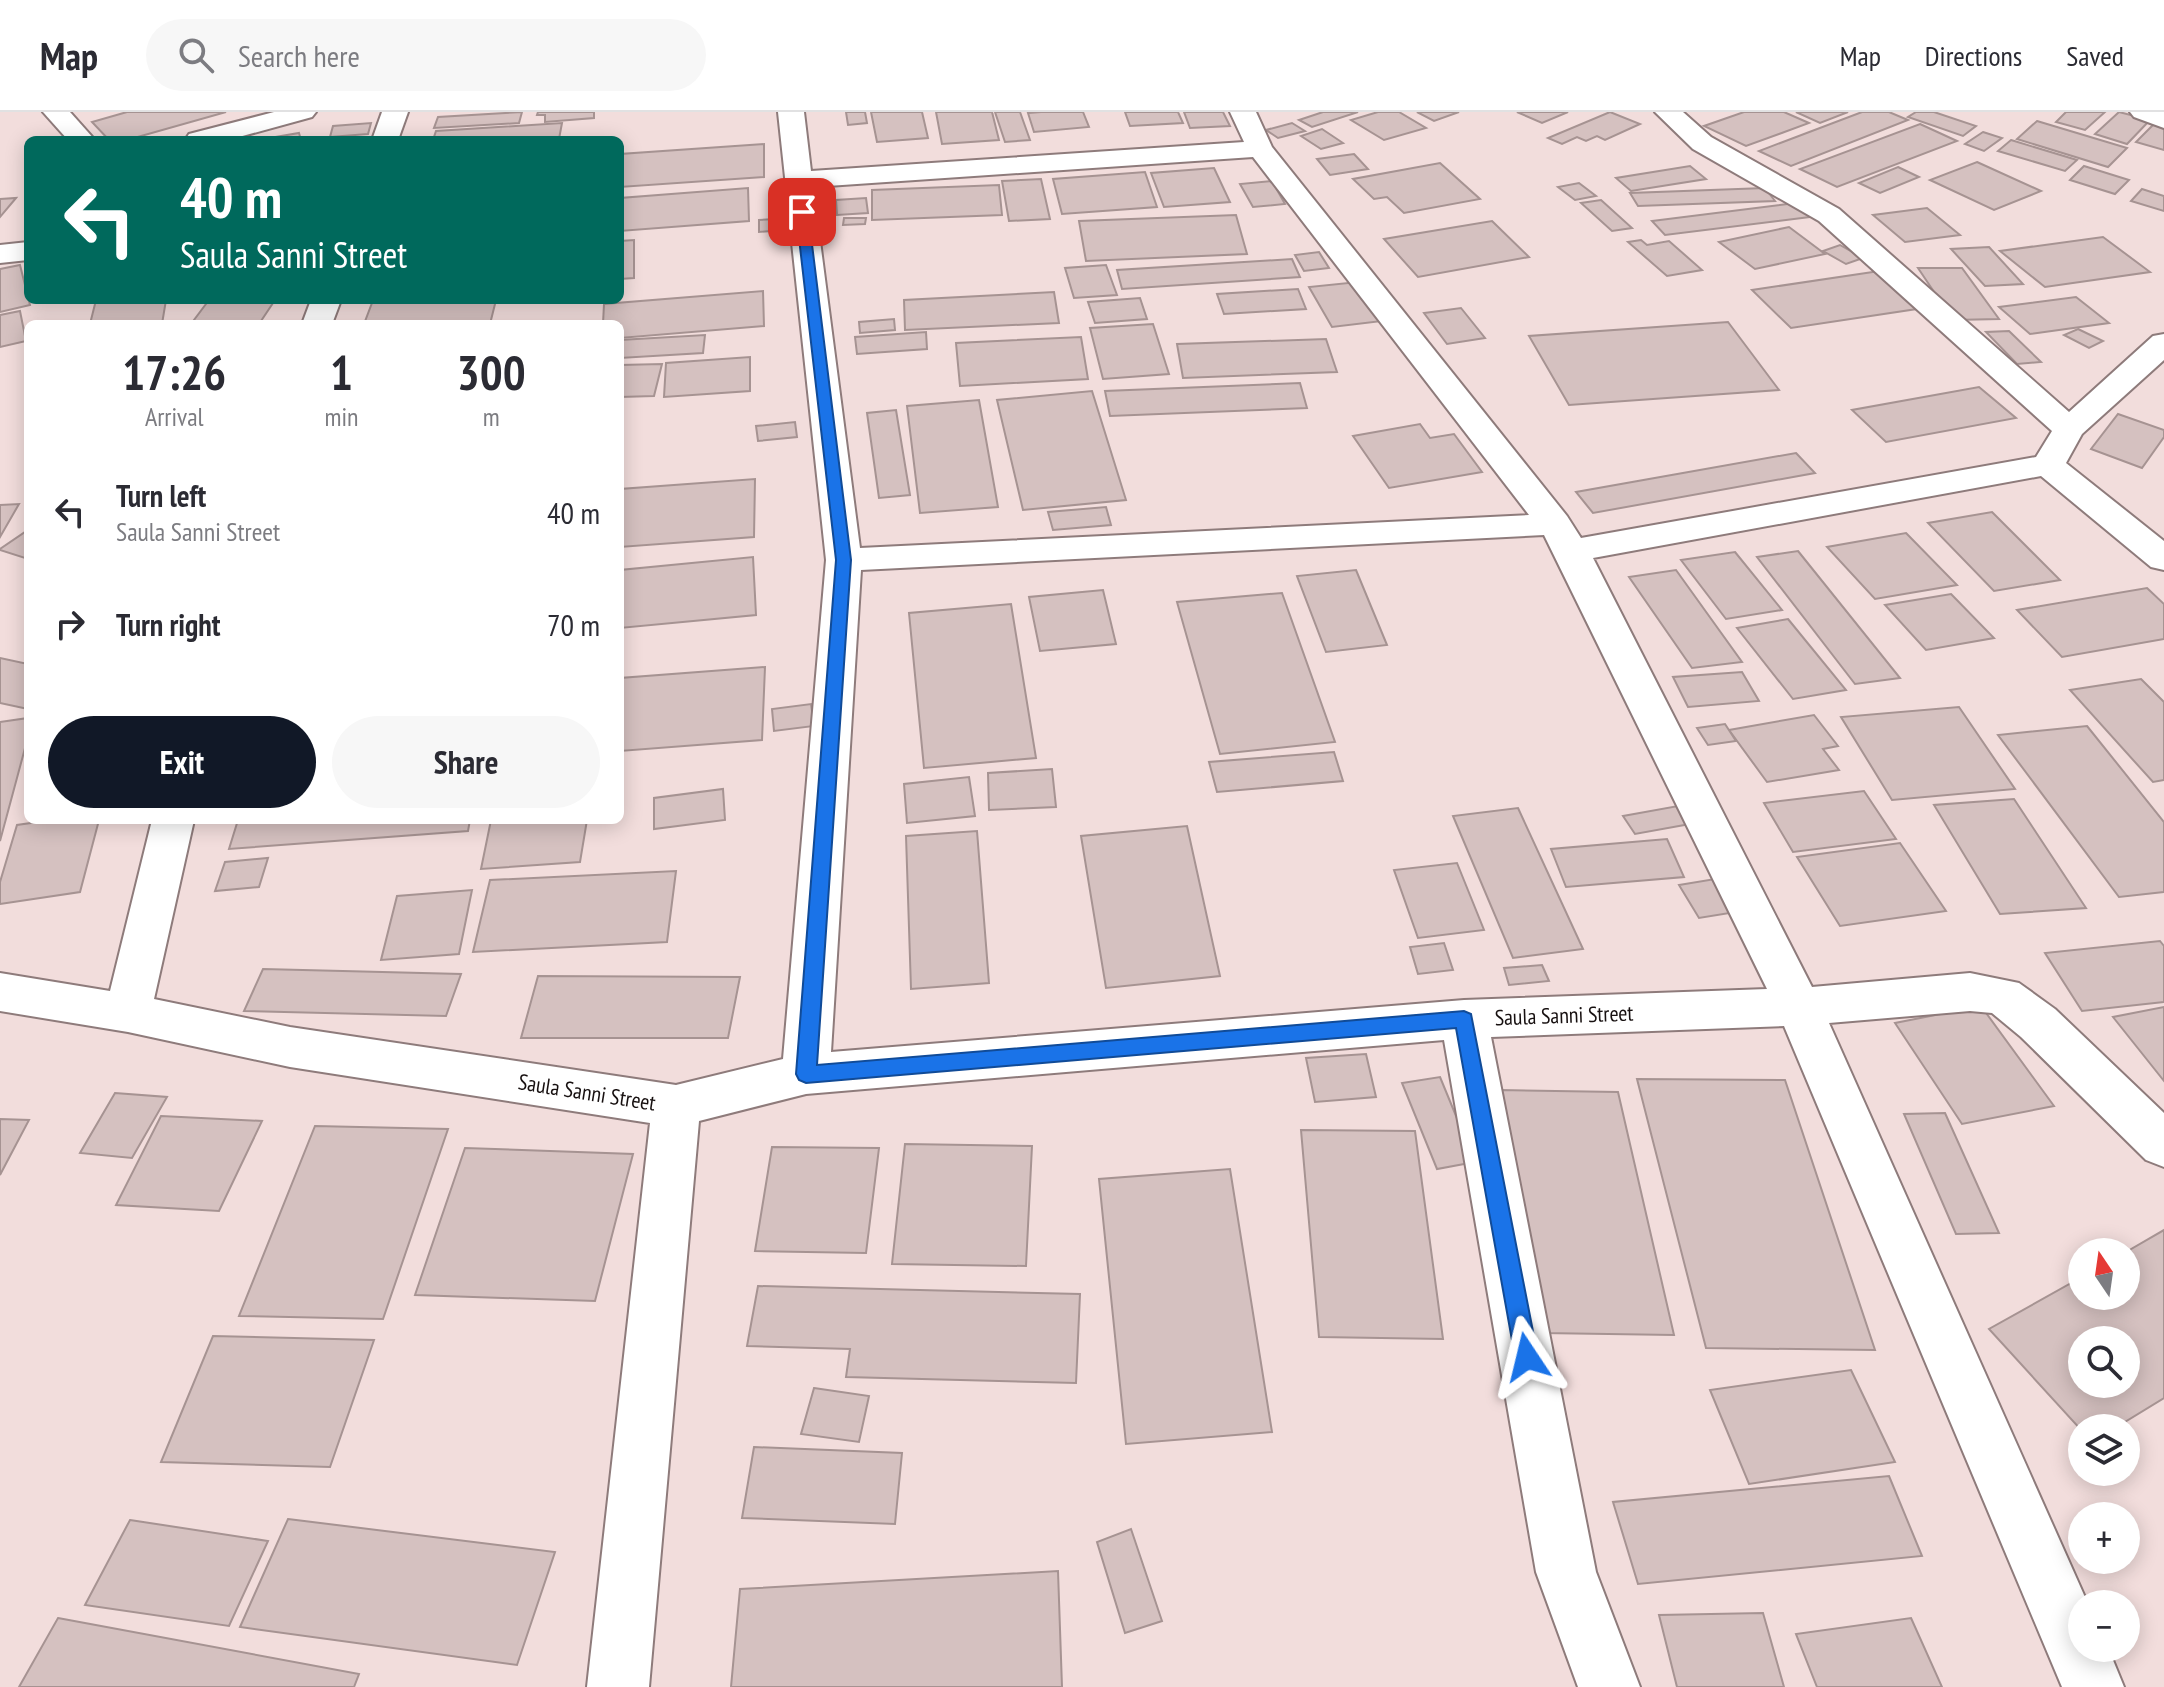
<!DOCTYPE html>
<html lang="en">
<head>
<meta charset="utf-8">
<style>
	:root { --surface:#fff; --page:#f7f7f7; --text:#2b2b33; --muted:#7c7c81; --line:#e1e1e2; --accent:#111827 }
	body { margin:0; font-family:"PT Sans Narrow",sans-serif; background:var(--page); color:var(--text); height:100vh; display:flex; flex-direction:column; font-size:30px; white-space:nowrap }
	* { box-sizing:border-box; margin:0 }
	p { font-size:26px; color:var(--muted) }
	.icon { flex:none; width:44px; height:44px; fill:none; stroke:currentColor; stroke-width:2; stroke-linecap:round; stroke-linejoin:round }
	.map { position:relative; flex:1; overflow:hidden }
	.details { position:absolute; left:24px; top:208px; width:600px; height:504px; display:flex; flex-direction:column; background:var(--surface); border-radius:12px; box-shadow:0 4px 20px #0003 }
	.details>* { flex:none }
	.guide { position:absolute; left:24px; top:24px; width:600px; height:168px; border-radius:12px; box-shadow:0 4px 20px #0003; background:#00695c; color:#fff; overflow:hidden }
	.needle { width:52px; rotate:347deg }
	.buttons { position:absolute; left:2068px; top:1126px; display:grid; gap:16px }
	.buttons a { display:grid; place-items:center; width:72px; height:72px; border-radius:50%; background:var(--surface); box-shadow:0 4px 20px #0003; font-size:40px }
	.pin { position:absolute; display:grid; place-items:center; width:68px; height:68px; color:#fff; margin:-34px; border-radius:16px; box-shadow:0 4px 12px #0006 }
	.me { position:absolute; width:88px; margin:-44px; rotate:350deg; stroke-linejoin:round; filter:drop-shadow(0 0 6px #0008) }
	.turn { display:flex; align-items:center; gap:28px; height:168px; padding:0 24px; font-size:36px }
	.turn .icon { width:104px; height:104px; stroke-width:2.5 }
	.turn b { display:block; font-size:56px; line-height:68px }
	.eta { display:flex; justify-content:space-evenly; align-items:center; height:136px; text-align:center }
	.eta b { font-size:48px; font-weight:700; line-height:56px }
	.cta { display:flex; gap:16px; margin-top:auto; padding:16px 24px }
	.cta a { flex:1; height:92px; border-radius:48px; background:var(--accent); color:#fff; font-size:32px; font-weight:700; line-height:92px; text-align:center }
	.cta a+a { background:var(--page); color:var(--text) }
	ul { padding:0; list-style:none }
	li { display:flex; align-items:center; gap:24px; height:112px; padding:0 24px }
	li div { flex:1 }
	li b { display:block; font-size:30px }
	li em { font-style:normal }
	header { display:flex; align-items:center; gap:48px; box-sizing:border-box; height:112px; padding:0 40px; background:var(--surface); border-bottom:2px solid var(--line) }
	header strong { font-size:38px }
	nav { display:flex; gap:44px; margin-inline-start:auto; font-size:28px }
	.search { width:560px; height:72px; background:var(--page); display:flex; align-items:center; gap:20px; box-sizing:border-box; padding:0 28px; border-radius:44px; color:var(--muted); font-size:30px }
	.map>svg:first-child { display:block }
	.building { fill:#d5c1c0; stroke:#a69392; stroke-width:2; fill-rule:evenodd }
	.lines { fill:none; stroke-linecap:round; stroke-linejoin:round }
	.street-casing { stroke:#8e7b7b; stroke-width:4 }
	.street { fill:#fff; fill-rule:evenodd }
	.route { fill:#1a73e8; stroke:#114b97; stroke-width:2 }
	.labels { text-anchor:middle; stroke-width:8; stroke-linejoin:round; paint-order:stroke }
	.street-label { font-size:22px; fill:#171010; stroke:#fff }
</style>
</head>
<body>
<header>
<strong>Map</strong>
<div class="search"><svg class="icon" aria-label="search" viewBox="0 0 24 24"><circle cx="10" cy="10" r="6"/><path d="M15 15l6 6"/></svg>Search here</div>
<nav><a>Map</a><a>Directions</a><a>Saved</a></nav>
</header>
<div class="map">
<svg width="2164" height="1575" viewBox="0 0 2164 1575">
	<rect width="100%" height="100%" fill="#f2dddc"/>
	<g class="building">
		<polygon points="127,0 226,0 127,28 109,28 92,10"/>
		<polygon points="522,0 519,11 434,16 438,5"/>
		<polygon points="538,0 594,0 594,6 545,10 545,3 537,3"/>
		<polygon points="846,0 865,0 867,11 848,13"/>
		<polygon points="871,0 922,0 928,26 877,30"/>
		<polygon points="936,0 992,0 999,28 942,32"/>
		<polygon points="995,0 1020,0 1030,28 1005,30"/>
		<polygon points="1041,0 1083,0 1089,15 1034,20 1028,1"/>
		<polygon points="1125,0 1178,0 1183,11 1130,14"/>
		<polygon points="1184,0 1223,0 1230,14 1190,16"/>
		<polygon points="1323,0 1358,0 1312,15 1299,8"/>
		<polygon points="1378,0 1399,0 1426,16 1384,28 1351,8"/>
		<polygon points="1417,0 1459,0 1434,9"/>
		<polygon points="1517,0 1568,0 1542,11"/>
		<polygon points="1610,0 1640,12 1605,28 1597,24 1586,29 1577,25 1562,32 1548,26"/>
		<polygon points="1744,0 1784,0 1809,11 1746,34 1704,14"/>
		<polygon points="1796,0 1848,0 1820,11"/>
		<polygon points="1862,0 1889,0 1908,8 1791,54 1759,39"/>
		<polygon points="1916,0 1934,0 1976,14 1963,24 1908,5"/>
		<polygon points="2066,0 2105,0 2085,18 2056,10"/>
		<polygon points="2119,0 2150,8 2127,32 2095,22"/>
		<polygon points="2037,9 2127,36 2108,55 2017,27"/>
		<polygon points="371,11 368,22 330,25 333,14"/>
		<polygon points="562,11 559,27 433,28 436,19"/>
		<polygon points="1292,11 1305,19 1278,26 1266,18"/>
		<polygon points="2155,11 2164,14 2164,38 2136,30"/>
		<polygon points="1920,12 1957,29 1837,75 1800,57"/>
		<polygon points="1322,17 1343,31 1321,37 1301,24"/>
		<polygon points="1983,20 2002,26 1984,39 1965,32"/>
		<polygon points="299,21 301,28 258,28"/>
		<polygon points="2011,28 2077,48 2065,59 1998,39"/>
		<polygon points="764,32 764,65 620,75 620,42"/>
		<polygon points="1354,42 1368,57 1330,63 1317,47"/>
		<polygon points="1977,50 2041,79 1994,98 1930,68"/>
		<polygon points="1440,51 1480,87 1404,101 1387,85 1374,87 1353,67"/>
		<polygon points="1690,54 1706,67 1631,79 1616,66"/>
		<polygon points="2084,54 2129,68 2115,82 2070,68"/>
		<polygon points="1898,55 1919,65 1880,81 1859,71"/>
		<polygon points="1214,56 1230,90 1164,95 1151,61"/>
		<polygon points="1145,60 1157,95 1062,102 1053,67"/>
		<polygon points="1041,67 1050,107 1009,109 1002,69"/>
		<polygon points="1272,69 1285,92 1253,95 1240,72"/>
		<polygon points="1579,71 1596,84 1575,88 1558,75"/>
		<polygon points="999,73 1002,103 872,108 872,78"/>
		<polygon points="748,76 749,109 620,119 620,86"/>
		<polygon points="1765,76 1775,89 1638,94 1630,81"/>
		<polygon points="2142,77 2164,84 2164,99 2131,89"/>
		<polygon points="16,86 0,105 0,87"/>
		<polygon points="866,86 868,101 837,103 836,88"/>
		<polygon points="1601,88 1632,116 1612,119 1581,91"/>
		<polygon points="1803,90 1818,104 1665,123 1652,109"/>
		<polygon points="1927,96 1960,123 1905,130 1873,103"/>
		<polygon points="1236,103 1247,142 1086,149 1079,109"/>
		<polygon points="794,106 795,117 759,120 759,108"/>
		<polygon points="844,106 866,106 865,112 843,113"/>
		<polygon points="1492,109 1529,145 1418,165 1384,127"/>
		<polygon points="1789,115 1825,142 1755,157 1719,130"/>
		<polygon points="2103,125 2150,160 2045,175 2000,139"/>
		<polygon points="634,128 634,166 620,167 620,129"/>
		<polygon points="1641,128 1647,133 1669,129 1702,158 1667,164 1628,130"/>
		<polygon points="1840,133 1863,146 1846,152 1823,139"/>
		<polygon points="1989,135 2023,172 1985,174 1951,137"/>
		<polygon points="1319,140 1329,156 1304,159 1295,143"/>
		<polygon points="1292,147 1300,165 1122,177 1117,158"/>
		<polygon points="20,153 30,193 0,200 0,157"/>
		<polygon points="1106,153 1117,183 1074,186 1065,156"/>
		<polygon points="1918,156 1962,156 1999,207 1953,208"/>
		<polygon points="1886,158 1930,195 1791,216 1752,178"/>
		<polygon points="1358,170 1382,209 1332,215 1309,175"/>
		<polygon points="1298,177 1306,197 1224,202 1217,182"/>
		<polygon points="763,179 764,214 620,226 620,212 603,212 604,192"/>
		<polygon points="1054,180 1059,211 905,218 904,188"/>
		<polygon points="2076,185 2109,211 2030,222 1999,195"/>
		<polygon points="1140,186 1147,207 1095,211 1088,190"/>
		<polygon points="96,188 166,188 162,212 90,212"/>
		<polygon points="209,188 275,188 259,212 191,212"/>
		<polygon points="425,188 496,188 490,212 364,212 372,191"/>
		<polygon points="1461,196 1485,226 1447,232 1424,201"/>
		<polygon points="20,199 26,229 0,235 0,203"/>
		<polygon points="894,207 895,218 860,221 859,210"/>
		<polygon points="1728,210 1779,278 1569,293 1529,224"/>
		<polygon points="1153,212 1169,262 1103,267 1090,216"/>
		<polygon points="2078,217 2103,229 2089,236 2064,223"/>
		<polygon points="2009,219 2041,250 2017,252 1986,220"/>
		<polygon points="926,220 927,237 857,242 855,225"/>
		<polygon points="705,223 703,241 620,246 620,228"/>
		<polygon points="1081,225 1088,267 960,274 956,231"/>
		<polygon points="1326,227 1337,260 1183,266 1177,232"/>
		<polygon points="750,245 750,279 664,285 666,251"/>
		<polygon points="662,252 654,284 620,285 620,253"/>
		<polygon points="1300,271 1307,296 1110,304 1105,279"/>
		<polygon points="1979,275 2016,306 1886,330 1852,298"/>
		<polygon points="1092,279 1126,388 1023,398 997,288"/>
		<polygon points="979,288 998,395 920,401 907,294"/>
		<polygon points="896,298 910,383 879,386 867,301"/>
		<polygon points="2118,302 2164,318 2164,325 2142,356 2091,337"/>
		<polygon points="795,310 797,325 758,329 756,314"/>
		<polygon points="1420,312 1430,326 1454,322 1482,360 1389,376 1353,324"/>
		<polygon points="1796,341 1815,361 1593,401 1576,380"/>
		<polygon points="755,367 754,425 620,435 620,377"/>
		<polygon points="19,392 0,425 0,393"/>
		<polygon points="1106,395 1111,413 1053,418 1048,400"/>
		<polygon points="1992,400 2060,468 1994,479 1928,411"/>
		<polygon points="28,418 28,447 0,438 0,437"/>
		<polygon points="1906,421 1957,473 1875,487 1827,435"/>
		<polygon points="1798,439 1900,566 1855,572 1757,445"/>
		<polygon points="1735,440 1782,498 1726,507 1681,448"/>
		<polygon points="753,445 756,503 620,516 620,458"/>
		<polygon points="1356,458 1387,533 1326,540 1297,464"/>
		<polygon points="1676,458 1742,550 1692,556 1629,465"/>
		<polygon points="2147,476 2164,492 2164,527 2062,545 2017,498"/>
		<polygon points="1103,478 1116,532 1040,539 1029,485"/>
		<polygon points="1282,481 1335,630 1220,642 1177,490"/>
		<polygon points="1951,482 1994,526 1926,538 1885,493"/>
		<polygon points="1011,492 1036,646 924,656 909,501"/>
		<polygon points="1788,507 1846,578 1793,587 1737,516"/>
		<polygon points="0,546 28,552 28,597 0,591"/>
		<polygon points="765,555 762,628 620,639 620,566"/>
		<polygon points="1742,560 1759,589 1688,595 1673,565"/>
		<polygon points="2141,567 2164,590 2164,668 2153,670 2070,578"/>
		<polygon points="811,592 814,614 774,619 772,597"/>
		<polygon points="1959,595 2015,677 1892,688 1841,605"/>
		<polygon points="1814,603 1838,634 1823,637 1839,658 1767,670 1729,618"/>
		<polygon points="28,606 28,625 0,729 0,610"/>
		<polygon points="1725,612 1736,629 1708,633 1697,616"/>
		<polygon points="2087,614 2164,710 2164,780 2119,785 1998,623"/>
		<polygon points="1334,640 1343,669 1217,680 1209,650"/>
		<polygon points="1052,657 1056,695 989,698 988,661"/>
		<polygon points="969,665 975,704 907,711 904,672"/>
		<polygon points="723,677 725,708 654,717 654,686"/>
		<polygon points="1864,679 1896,727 1793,740 1764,691"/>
		<polygon points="2014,687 2086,796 2000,802 1934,693"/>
		<polygon points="1678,694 1690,712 1635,722 1623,704"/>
		<polygon points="1518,696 1583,837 1513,846 1453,704"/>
		<polygon points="52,708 99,708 80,780 0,792 0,770 17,713"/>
		<polygon points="238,708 470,708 468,719 229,737"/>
		<polygon points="491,708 587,708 580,750 481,757"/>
		<polygon points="1187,714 1220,864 1106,876 1081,724"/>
		<polygon points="977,719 989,871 911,877 906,724"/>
		<polygon points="1667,727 1684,765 1566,775 1551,737"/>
		<polygon points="1900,731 1946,799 1840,814 1797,745"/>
		<polygon points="268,746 259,775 215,779 225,750"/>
		<polygon points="1457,751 1484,818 1418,826 1394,758"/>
		<polygon points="676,759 667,830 473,840 490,768"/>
		<polygon points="1727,765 1748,798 1699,806 1679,773"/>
		<polygon points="472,778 459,842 381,848 397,784"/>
		<polygon points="2160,829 2164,834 2164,890 2082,899 2045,841"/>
		<polygon points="1444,831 1453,858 1418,862 1410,835"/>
		<polygon points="1542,853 1549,869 1509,873 1504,856"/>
		<polygon points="263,857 461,862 446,904 244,899"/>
		<polygon points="538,864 740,865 728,926 521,926"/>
		<polygon points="1981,894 2054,994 1962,1012 1895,911"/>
		<polygon points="2164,895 2164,969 2113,905"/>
		<polygon points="1366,942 1376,985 1315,990 1306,946"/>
		<polygon points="1440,965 1475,1050 1437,1057 1402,971"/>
		<polygon points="1637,967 1785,968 1875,1238 1706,1236"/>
		<polygon points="1500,978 1618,980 1674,1223 1542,1221"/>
		<polygon points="115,981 167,985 132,1046 80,1041"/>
		<polygon points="1945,1001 1999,1121 1956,1122 1904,1002"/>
		<polygon points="161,1004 262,1009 219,1099 116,1093"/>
		<polygon points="0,1007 29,1008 0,1063"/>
		<polygon points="315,1014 448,1017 383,1207 239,1204"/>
		<polygon points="1301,1018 1415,1019 1443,1227 1319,1225"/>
		<polygon points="905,1032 1032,1034 1026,1154 892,1152"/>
		<polygon points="772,1035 879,1036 866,1141 755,1139"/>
		<polygon points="465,1036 633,1042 595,1189 415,1183"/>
		<polygon points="1230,1057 1272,1320 1126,1332 1099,1067"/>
		<path d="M2164 1118V1286L2115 1316H2082V1319L1989 1217 2082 1165V1184H2126V1140ZM2082 1228H2126V1272H2082Z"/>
		<polygon points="758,1174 1080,1182 1076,1271 846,1265 850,1237 747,1234"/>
		<polygon points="213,1224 374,1228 330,1355 161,1350"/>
		<polygon points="1851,1258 1895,1350 1749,1372 1710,1278"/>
		<polygon points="814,1276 869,1284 859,1330 801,1322"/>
		<polygon points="754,1335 902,1341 895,1412 742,1406"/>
		<polygon points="1889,1364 1922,1444 1638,1472 1613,1390"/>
		<polygon points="288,1407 555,1440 517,1553 240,1515"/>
		<polygon points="130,1408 268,1429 229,1514 85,1493"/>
		<polygon points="1131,1417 1162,1509 1125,1521 1097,1430"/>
		<polygon points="1058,1459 1062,1575 731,1575 740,1477"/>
		<polygon points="1763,1501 1784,1575 1677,1575 1659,1503"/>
		<polygon points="58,1506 359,1562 354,1575 19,1575"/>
		<polygon points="1911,1506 1942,1575 1817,1575 1796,1522"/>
	</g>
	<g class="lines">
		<defs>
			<g id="street">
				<polygon points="43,0 70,0 95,28 68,28"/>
				<polygon points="274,0 316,0 312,5 228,28 185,28 189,22"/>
				<polygon points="382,0 408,0 398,28 372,28"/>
				<path d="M778 0H804L811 59 1244 30 1230 0H1256L1272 35 1567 404 1581 426 2036 345 2052 319 1819 109 1693 37 1655 0H1683L1711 25 1839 97 2069 300 2153 224 2164 222V248L2082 322 2066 351 2164 429V458L2151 455 2041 364 1593 446 1812 875 1970 861 2019 871 2055 897 2164 1001V1055L2146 1048 2021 925 1992 901 1970 899 1829 911 2088 1492H2082V1536H2108L2124 1575H2062L1784 914 1491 925 1596 1460 1640 1575H1578L1536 1460 1444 928 806 982 699 1009 649 1575H587L650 1011 290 955 128 920 0 899V861L110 879 152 708H194L154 887 290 915 676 973 783 947 826 448ZM1253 45 1529 403 860 436 813 75ZM1544 423 1767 877 1464 888 831 940 861 458Z"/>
				<polygon points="2130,0 2164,0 2164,16 2134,5"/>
				<polygon points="28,130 28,148 0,151 0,133"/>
				<polygon points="311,188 341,188 332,212 302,212"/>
			</g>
		</defs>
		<use href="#street" class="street-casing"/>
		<use href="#street" class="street"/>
	</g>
	<polygon class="route" points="802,96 808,100 851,448 817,953 1464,899 1471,902 1538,1245 1535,1252 1527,1256 1519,1252 1515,1245 1456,916 806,971 799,968 796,962 836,448 796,100"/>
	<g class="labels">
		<g class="street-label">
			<text transform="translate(1564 903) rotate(-2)" y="8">Saula Sanni Street</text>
			<text transform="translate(587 980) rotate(9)" y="8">Saula Sanni Street</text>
		</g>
	</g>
</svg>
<div class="buttons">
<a><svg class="needle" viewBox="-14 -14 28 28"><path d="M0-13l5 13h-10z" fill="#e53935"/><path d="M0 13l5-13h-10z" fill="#7c7c81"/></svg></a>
<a><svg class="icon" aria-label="search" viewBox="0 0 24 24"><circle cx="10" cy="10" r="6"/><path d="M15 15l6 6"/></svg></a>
<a><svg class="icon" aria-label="layers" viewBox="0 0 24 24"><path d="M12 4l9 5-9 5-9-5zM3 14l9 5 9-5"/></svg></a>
<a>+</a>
<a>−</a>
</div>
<div class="pin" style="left:802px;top:100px;background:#d93025"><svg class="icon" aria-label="arrive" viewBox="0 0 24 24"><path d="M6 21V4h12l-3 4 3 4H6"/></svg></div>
<svg class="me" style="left:1527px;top:1245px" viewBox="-20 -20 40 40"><path d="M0-17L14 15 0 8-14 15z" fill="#1a73e8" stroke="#fff" stroke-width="4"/></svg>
<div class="guide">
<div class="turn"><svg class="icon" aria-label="left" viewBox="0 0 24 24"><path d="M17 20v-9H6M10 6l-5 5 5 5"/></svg><div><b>40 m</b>Saula Sanni Street</div></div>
</div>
<section class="details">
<div class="eta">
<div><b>17:26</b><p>Arrival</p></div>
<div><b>1</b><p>min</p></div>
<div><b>300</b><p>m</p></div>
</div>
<ul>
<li><svg class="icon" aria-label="left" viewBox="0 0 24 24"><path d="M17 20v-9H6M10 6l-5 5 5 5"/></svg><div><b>Turn left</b><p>Saula Sanni Street</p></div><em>40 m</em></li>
<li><svg class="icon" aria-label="right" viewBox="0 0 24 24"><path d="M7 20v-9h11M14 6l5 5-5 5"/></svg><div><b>Turn right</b></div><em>70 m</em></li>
</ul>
<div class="cta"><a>Exit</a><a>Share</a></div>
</section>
</div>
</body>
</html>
